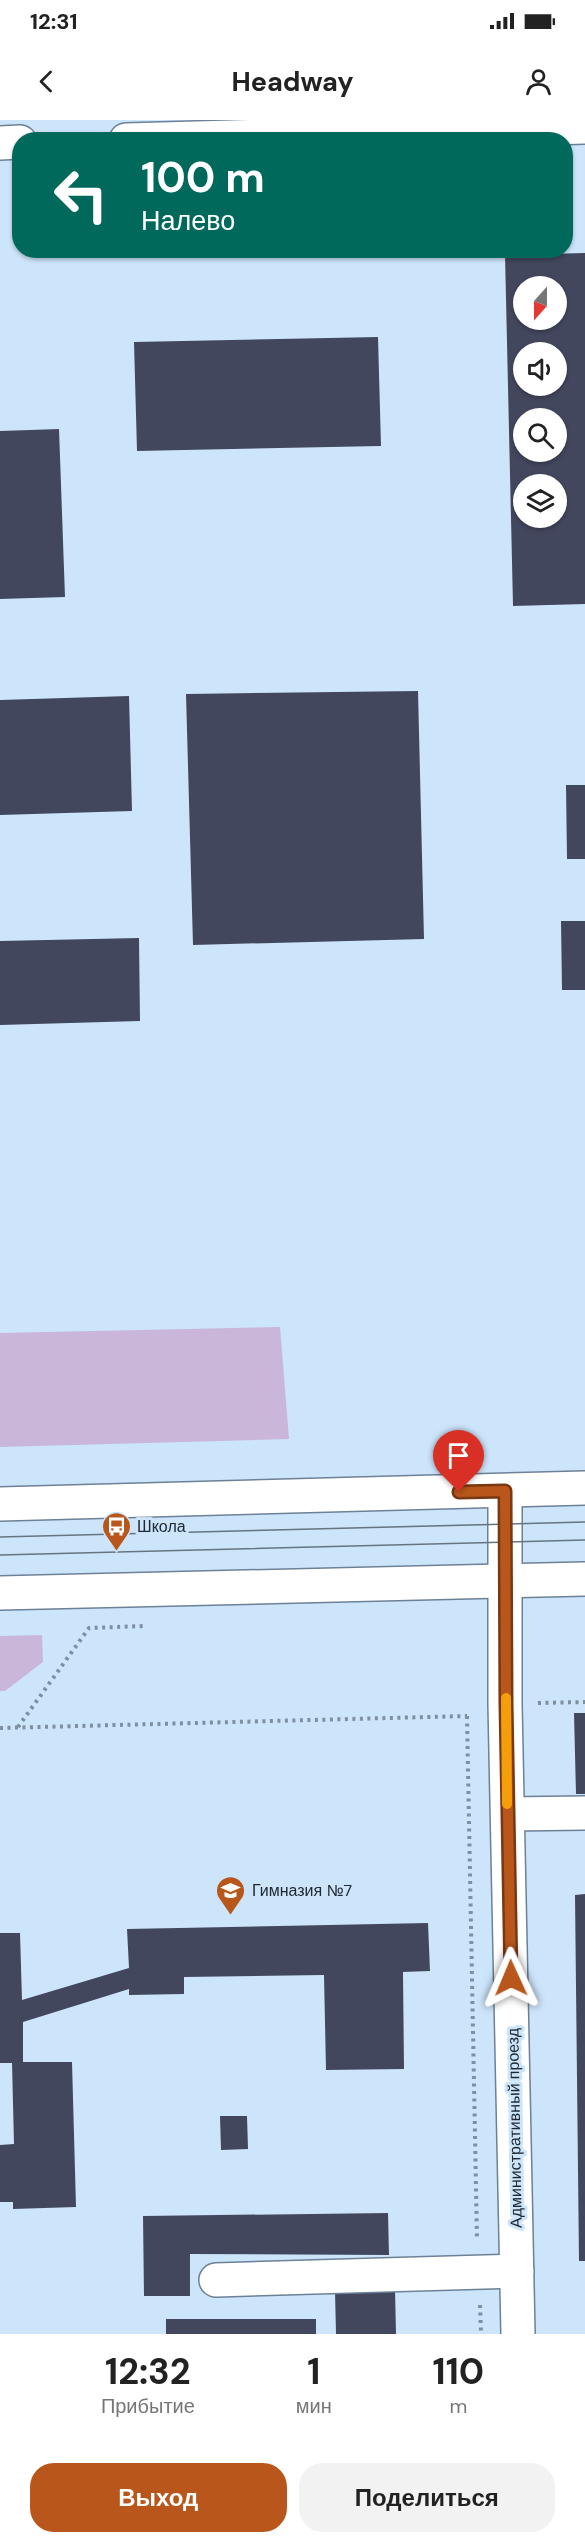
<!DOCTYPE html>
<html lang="ru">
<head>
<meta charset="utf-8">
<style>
	:root { --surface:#fff; --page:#f2f2f2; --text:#222; --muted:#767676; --accent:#b8561c }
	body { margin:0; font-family:"DM Sans",sans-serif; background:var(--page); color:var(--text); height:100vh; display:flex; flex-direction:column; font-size:22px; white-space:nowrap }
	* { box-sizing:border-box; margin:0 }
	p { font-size:20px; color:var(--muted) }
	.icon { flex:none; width:33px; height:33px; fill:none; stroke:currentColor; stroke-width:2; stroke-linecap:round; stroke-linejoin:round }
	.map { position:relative; height:2214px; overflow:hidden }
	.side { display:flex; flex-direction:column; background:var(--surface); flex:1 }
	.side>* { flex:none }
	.guide { position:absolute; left:12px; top:12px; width:561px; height:126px; border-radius:24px; box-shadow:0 2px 4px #0004; background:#00695c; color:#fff; overflow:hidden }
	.needle { width:39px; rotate:201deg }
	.fabs { position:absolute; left:513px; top:156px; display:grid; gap:12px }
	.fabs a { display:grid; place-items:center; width:54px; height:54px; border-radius:50%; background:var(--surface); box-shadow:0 2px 4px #0004; font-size:30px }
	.pin { position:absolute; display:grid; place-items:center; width:51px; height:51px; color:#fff; margin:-62px -26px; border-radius:50% 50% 50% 0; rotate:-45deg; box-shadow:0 0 6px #0007 }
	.pin .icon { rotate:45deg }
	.me { position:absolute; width:66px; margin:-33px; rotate:359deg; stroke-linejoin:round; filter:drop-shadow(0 0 4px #0008) }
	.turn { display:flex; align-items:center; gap:21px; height:126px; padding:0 30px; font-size:27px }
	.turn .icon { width:78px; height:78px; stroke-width:2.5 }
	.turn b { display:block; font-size:42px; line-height:51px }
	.eta { display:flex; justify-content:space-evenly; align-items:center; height:102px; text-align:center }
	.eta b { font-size:36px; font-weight:700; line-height:42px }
	.primary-button { display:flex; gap:12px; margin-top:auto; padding:12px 30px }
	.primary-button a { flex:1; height:69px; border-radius:24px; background:var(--accent); color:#fff; font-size:24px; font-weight:700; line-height:69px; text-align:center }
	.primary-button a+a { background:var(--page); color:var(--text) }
	.status { display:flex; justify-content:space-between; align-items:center; height:42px; padding:0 30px; background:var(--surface); direction:ltr }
	.status svg { height:16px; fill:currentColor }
	header { display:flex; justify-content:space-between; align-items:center; height:78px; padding:0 30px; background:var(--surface); font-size:27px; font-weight:700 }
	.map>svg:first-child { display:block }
	.green { fill:#c9b6d8 }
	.building { fill:#43475e; fill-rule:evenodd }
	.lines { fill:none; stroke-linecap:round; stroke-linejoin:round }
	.minor-casing { stroke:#6c8195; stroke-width:36 }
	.highway-casing { stroke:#6c8195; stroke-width:36 }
	.path { stroke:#7e8f9f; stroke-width:4; stroke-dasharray:3 4.5; stroke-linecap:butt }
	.minor { stroke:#fff; stroke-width:33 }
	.highway { stroke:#fff; stroke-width:33 }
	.tram { stroke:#667582; stroke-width:1.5 }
	.route-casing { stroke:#783812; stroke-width:15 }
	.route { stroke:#b8561c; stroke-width:10 }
	.slow { stroke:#f59e0b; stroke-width:10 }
	.labels { text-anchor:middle; stroke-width:6; stroke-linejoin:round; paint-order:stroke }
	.poi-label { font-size:16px; fill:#202931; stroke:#cde5fb; text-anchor:start }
	.street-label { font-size:16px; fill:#202931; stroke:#cde5fb }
</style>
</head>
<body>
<div class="status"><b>12:31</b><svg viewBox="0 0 49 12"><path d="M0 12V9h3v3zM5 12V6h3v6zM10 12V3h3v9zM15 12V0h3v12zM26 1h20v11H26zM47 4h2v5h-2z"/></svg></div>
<header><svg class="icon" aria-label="back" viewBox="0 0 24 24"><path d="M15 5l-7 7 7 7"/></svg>Headway<svg class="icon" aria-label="person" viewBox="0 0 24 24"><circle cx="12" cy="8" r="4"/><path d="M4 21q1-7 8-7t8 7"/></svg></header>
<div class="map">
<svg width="585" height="2214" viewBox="0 0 585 2214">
	<rect width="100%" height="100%" fill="#cde5fb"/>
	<g class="green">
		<polygon points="280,1207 289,1319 0,1327 0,1213"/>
		<polygon points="42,1515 43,1542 5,1571 0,1571 0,1516"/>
	</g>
	<g class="building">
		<path d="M585 133V484L513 486 505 135ZM524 166H556V200H524ZM524 232H556V266H524ZM524 298H556V332H524ZM524 364H556V398H524Z"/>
		<polygon points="378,217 381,326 137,331 134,222"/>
		<polygon points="59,309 65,477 0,479 0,311"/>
		<polygon points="418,571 424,819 193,825 186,574"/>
		<polygon points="129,576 132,691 0,695 0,580"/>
		<polygon points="566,665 585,665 585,739 567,739"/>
		<polygon points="561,801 585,801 585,870 562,870"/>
		<polygon points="139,818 140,901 0,905 0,821"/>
		<polygon points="574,1593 585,1593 585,1674 576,1674"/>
		<polygon points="585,1774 585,2141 579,2141 575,1775"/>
		<polygon points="428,1803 430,1851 403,1852 404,1949 326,1950 324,1855 184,1857 184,1874 129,1875 129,1869 23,1902 23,1942 72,1942 76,2087 13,2089 13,2082 0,2082 0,2025 14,2024 12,1943 0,1943 0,1813 20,1813 22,1880 129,1848 127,1809"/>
		<polygon points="220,1996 247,1996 248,2029 221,2030"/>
		<polygon points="388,2093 389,2135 190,2134 190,2176 144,2176 143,2096"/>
		<polygon points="395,2170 396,2214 336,2214 335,2171"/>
		<rect x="166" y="2199" width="150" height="15"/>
	</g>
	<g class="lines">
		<defs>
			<g id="minor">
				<polyline points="126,20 585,7"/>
				<polyline points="0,23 20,22"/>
				<polyline points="505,1371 505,1584 518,2214"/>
				<polyline points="508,1694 585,1693"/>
				<polyline points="216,2160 517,2151"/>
			</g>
			<g id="highway">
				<polyline points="0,1384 585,1368"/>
				<polyline points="0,1473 585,1459"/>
			</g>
		</defs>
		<use href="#minor" class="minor-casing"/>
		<use href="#highway" class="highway-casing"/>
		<g class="path">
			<polyline points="538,1583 585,1582"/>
			<polyline points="467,1596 477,2120"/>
			<polyline points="18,1607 89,1508 144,1506"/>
			<polyline points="0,1608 467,1596"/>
			<polyline points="480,2185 481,2214"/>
		</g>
		<use href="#minor" class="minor"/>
		<use href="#highway" class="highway"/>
		<g class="tram">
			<polyline points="0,1417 585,1402"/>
			<polyline points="0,1435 585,1420"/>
		</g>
	</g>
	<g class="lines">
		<defs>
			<polyline id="route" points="459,1372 505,1371 506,1584 511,1858"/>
		</defs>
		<use href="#route" class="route-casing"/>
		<use href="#route" class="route"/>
		<polyline class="slow" points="506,1578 507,1684"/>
	</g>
	<defs>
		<symbol id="bus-pin" viewBox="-11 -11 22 30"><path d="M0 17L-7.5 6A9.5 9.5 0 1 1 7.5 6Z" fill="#b8561c" stroke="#cde5fb"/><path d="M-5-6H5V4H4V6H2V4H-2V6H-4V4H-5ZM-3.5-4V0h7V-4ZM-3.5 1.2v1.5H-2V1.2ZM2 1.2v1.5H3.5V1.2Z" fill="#fff"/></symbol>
		<symbol id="school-pin" viewBox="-11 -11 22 30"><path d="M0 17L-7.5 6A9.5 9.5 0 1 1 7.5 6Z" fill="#b8561c" stroke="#cde5fb"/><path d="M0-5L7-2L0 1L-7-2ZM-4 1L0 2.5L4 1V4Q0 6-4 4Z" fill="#fff"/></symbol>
	</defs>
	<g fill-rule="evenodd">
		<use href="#bus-pin" x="100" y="1390" width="33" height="45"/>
		<use href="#school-pin" x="214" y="1754" width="33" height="45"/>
	</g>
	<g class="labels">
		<g class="poi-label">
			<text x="137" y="1412">Школа</text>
			<text x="252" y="1776">Гимназия №7</text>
		</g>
		<g class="street-label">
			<text transform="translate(514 2008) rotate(-91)" y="6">Административный проезд</text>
		</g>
	</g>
</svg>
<div class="fabs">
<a><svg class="needle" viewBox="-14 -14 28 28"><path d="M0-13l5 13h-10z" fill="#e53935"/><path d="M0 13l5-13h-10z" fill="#767676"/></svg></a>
<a><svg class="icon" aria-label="sound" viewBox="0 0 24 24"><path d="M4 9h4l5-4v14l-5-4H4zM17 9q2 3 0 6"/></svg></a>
<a><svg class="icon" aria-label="search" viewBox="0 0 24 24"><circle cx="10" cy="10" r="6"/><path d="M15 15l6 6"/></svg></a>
<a><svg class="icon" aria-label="layers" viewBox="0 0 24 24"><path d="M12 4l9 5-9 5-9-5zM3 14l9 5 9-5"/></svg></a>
</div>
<div class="pin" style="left:459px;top:1372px;background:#d93025"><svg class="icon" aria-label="arrive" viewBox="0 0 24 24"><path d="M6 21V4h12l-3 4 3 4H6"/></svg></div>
<svg class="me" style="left:511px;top:1858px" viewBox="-20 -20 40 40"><path d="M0-17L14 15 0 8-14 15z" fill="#b8561c" stroke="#fff" stroke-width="4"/></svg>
<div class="guide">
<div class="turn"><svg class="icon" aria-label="left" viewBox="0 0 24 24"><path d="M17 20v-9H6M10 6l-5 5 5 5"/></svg><div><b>100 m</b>Налево</div></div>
</div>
</div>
<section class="side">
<div class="eta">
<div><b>12:32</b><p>Прибытие</p></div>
<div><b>1</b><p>мин</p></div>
<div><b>110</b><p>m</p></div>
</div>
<div class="primary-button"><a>Выход</a><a>Поделиться</a></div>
</section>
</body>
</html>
